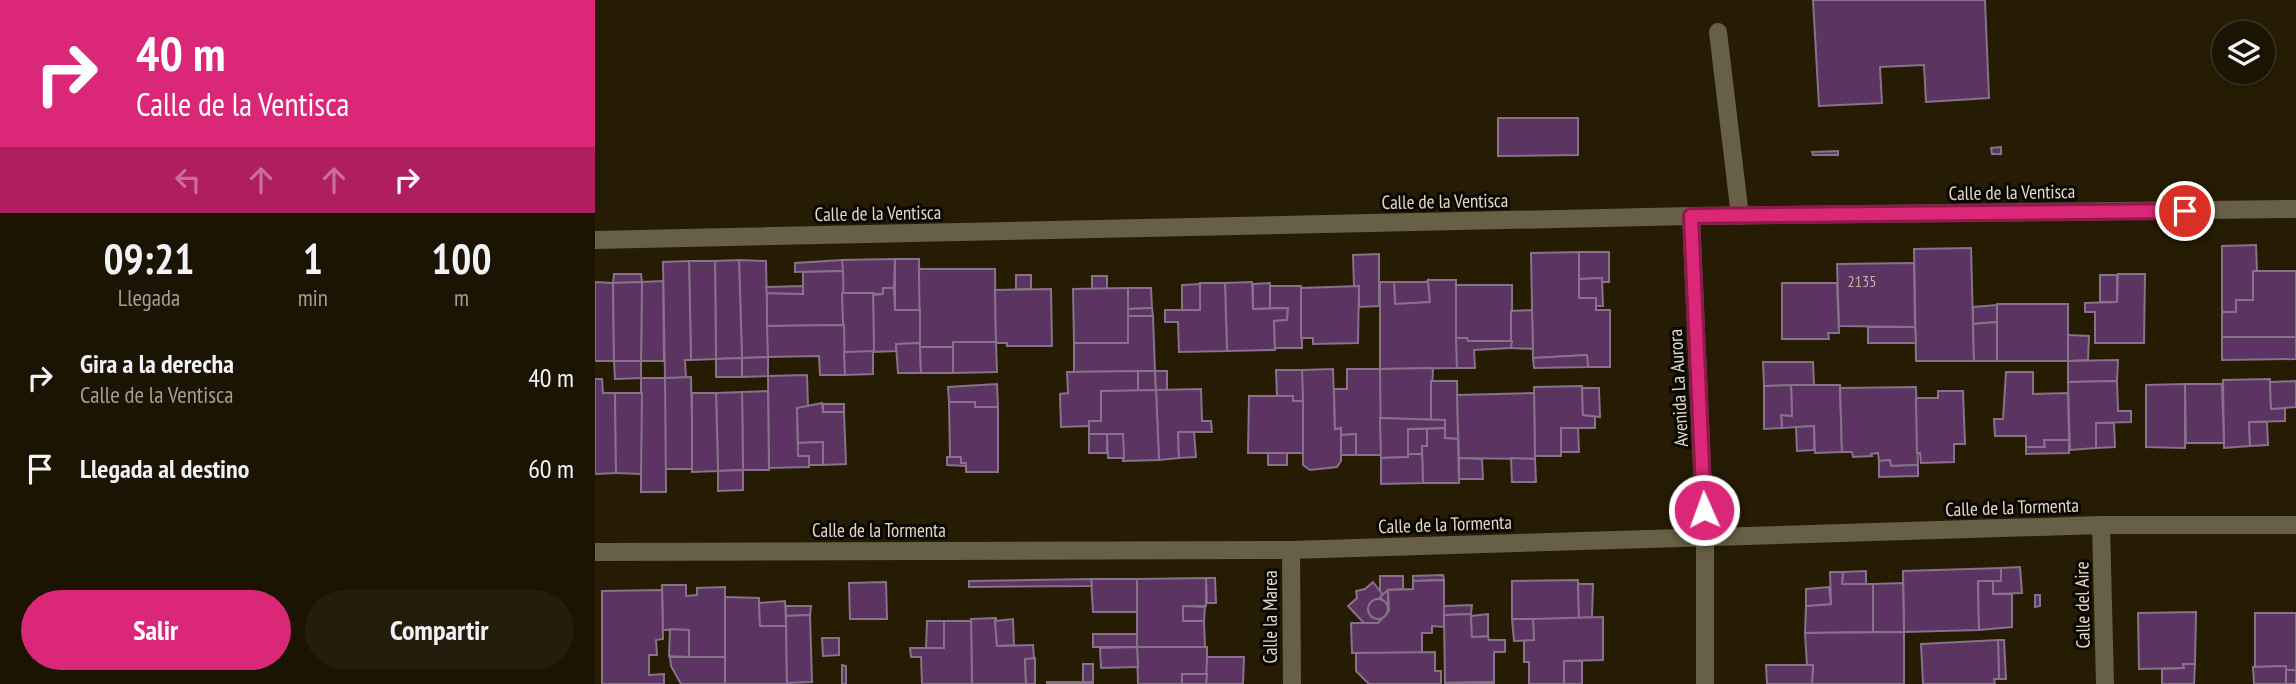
<!DOCTYPE html>
<html lang="es">
<head>
<meta charset="utf-8">
<style>
	:root { --surface:#1c1402; --page:#251d0c; --text:#f1f3f6; --muted:#a09e99; --line:#3a3324; --accent:#db2777 }
	body { margin:0; font-family:"PT Sans Narrow",sans-serif; background:var(--page); color:var(--text); height:100vh; display:flex; flex-direction:column; font-size:26px; white-space:nowrap }
	* { box-sizing:border-box; margin:0 }
	p { font-size:23px; color:var(--muted) }
	.icon { flex:none; width:38px; height:38px; fill:none; stroke:currentColor; stroke-width:2; stroke-linecap:round; stroke-linejoin:round }
	.map { position:relative; flex:1; overflow:hidden }
	.side { display:flex; flex-direction:column; background:var(--surface); width:595px }
	.side>* { flex:none }
	.top-card { background:#db2777; color:#fff; overflow:hidden }
	.fabs { position:absolute; left:1617px; top:21px; display:grid; gap:14px }
	.fabs a { display:grid; place-items:center; width:63px; height:63px; border-radius:50%; background:var(--surface); box-shadow:0 2px 5px #0004,0 0 0 2px var(--line); font-size:35px }
	.pin { position:absolute; display:grid; place-items:center; width:60px; height:60px; color:#fff; margin:-30px; border:4px solid #fff; border-radius:50%; box-shadow:0 2px 7px #0007 }
	.me { position:absolute; width:77px; margin:-38px; rotate:358deg; stroke-linejoin:round; filter:drop-shadow(0 0 5px #0008) }
	.turn { display:flex; align-items:center; gap:24px; height:147px; padding:0 21px; font-size:32px }
	.turn .icon { width:91px; height:91px; stroke-width:2.5 }
	.turn b { display:block; font-size:49px; line-height:60px }
	.lanes { display:flex; align-items:center; height:66px; padding:0 21px; background:#0003; justify-content:center; gap:35px; direction:ltr }
	.lanes .off { opacity:.35 }
	.eta { display:flex; justify-content:space-evenly; align-items:center; height:119px; text-align:center }
	.eta b { font-size:42px; font-weight:600; line-height:49px }
	.primary-button { display:flex; gap:14px; margin-top:auto; padding:14px 21px }
	.primary-button a { flex:1; height:80px; border-radius:42px; background:var(--accent); color:#fff; font-size:28px; font-weight:600; line-height:80px; text-align:center }
	.primary-button a+a { background:var(--page); color:var(--text) }
	ul { padding:0; list-style:none }
	li { display:flex; align-items:center; gap:21px; height:91px; padding:0 21px }
	li div { flex:1 }
	li b { display:block; font-size:26px }
	li em { font-style:normal }
	main { display:flex; flex:1; min-height:0 }
	.map>svg:first-child { display:block }
	.building { fill:#5b3462; stroke:#867289; stroke-width:2 }
	.lines { fill:none; stroke-linecap:round; stroke-linejoin:round }
	.lane { stroke:#676046; stroke-width:18 }
	.street { stroke:#676046; stroke-width:18 }
	.route-casing { stroke:#8e194d; stroke-width:18 }
	.route { stroke:#db2777; stroke-width:12 }
	.labels { text-anchor:middle; stroke-width:6; stroke-linejoin:round; paint-order:stroke }
	.number-label { font-size:16px; fill:#bfb0b0 }
	.street-label { font-size:19px; fill:#e0d9ca; stroke:#0b0701 }
</style>
</head>
<body>
<main>
<section class="side">
<div class="top-card">
<div class="turn"><svg class="icon" aria-label="right" viewBox="0 0 24 24"><path d="M7 20v-9h11M14 6l5 5-5 5"/></svg><div><b>40 m</b>Calle de la Ventisca</div></div>
<div class="lanes"><svg class="icon off" aria-label="left" viewBox="0 0 24 24"><path d="M17 20v-9H6M10 6l-5 5 5 5"/></svg><svg class="icon off" aria-label="ahead" viewBox="0 0 24 24"><path d="M12 20V5M6 11l6-6 6 6"/></svg><svg class="icon off" aria-label="ahead" viewBox="0 0 24 24"><path d="M12 20V5M6 11l6-6 6 6"/></svg><svg class="icon" aria-label="right" viewBox="0 0 24 24"><path d="M7 20v-9h11M14 6l5 5-5 5"/></svg></div>
</div>
<div class="eta">
<div><b>09:21</b><p>Llegada</p></div>
<div><b>1</b><p>min</p></div>
<div><b>100</b><p>m</p></div>
</div>
<ul>
<li><svg class="icon" aria-label="right" viewBox="0 0 24 24"><path d="M7 20v-9h11M14 6l5 5-5 5"/></svg><div><b>Gira a la derecha</b><p>Calle de la Ventisca</p></div><em>40 m</em></li>
<li><svg class="icon" aria-label="arrive" viewBox="0 0 24 24"><path d="M6 21V4h12l-3 4 3 4H6"/></svg><div><b>Llegada al destino</b></div><em>60 m</em></li>
</ul>
<div class="primary-button"><a>Salir</a><a>Compartir</a></div>
</section>
<div class="map">
<svg width="1701" height="684" viewBox="0 0 1701 684">
	<rect width="100%" height="100%" fill="#261b03"/>
	<g class="building">
		<polygon points="1218,0 1390,0 1394,98 1331,102 1329,65 1285,67 1287,103 1224,106"/>
		<polygon points="903,118 983,118 983,155 903,156"/>
		<polygon points="1406,147 1406,154 1397,154 1396,148"/>
		<polygon points="1243,151 1243,155 1218,155 1217,152"/>
		<polygon points="1661,245 1662,272 1658,271 1658,300 1641,300 1641,312 1627,312 1627,246"/>
		<polygon points="1376,248 1379,361 1321,361 1319,249"/>
		<polygon points="984,252 1014,252 1014,282 1007,282 1007,278 984,279"/>
		<polygon points="984,252 984,298 1001,298 1001,310 1015,310 1015,367 993,367 992,355 938,358 936,253"/>
		<polygon points="784,254 784,306 764,307 764,286 759,286 758,255"/>
		<polygon points="300,259 324,259 325,310 300,310"/>
		<polygon points="300,259 299,288 288,288 288,294 247,293 247,260"/>
		<polygon points="144,260 171,261 173,357 147,358"/>
		<polygon points="144,260 147,358 121,359 120,261"/>
		<polygon points="247,260 248,271 200,272 200,263"/>
		<polygon points="94,261 120,261 121,359 96,360"/>
		<polygon points="94,261 96,360 90,360 91,378 70,378 68,262"/>
		<polygon points="1319,263 1320,327 1244,326 1242,264"/>
		<polygon points="324,269 400,269 401,342 358,342 358,347 325,347"/>
		<polygon points="248,271 249,325 172,326 172,293 208,294 208,272"/>
		<polygon points="1658,271 1701,271 1701,337 1627,337 1627,312 1641,312 1641,300 1658,300"/>
		<polygon points="19,274 46,274 47,282 18,283"/>
		<polygon points="1523,274 1550,274 1549,343 1500,343 1500,312 1490,312 1490,303 1522,302"/>
		<rect x="421" y="275" width="15" height="14"/>
		<rect x="1505" y="275" width="17" height="27"/>
		<rect x="497" y="276" width="15" height="13"/>
		<polygon points="1007,278 1008,306 1001,306 1001,298 984,298 984,279"/>
		<polygon points="833,280 835,302 800,304 799,282 831,282"/>
		<polygon points="833,280 861,280 862,368 785,369 785,282 799,282 800,304 835,302"/>
		<polygon points="68,281 69,361 46,361 47,282"/>
		<polygon points="0,282 18,283 19,361 0,361"/>
		<polygon points="47,282 46,361 19,361 18,283"/>
		<polygon points="657,282 658,309 693,308 692,320 679,321 680,350 632,351 630,283"/>
		<polygon points="605,283 630,283 632,351 584,352 583,322 570,322 570,310 605,310"/>
		<polygon points="675,283 675,308 658,309 658,284"/>
		<polygon points="1187,283 1242,283 1244,333 1233,333 1234,339 1187,339"/>
		<polygon points="605,284 605,310 587,310 587,285"/>
		<polygon points="861,285 917,285 917,341 873,341 872,338 861,338"/>
		<polygon points="208,286 208,294 172,293 171,287"/>
		<polygon points="675,286 706,286 707,348 680,348 679,321 692,320 693,308 675,308"/>
		<polygon points="764,286 763,343 718,344 718,338 706,338 706,288"/>
		<polygon points="288,288 299,288 300,310 325,310 325,343 301,344 301,351 279,352 278,295 288,294"/>
		<polygon points="533,288 556,288 557,308 533,309"/>
		<polygon points="533,288 533,343 479,343 478,289"/>
		<polygon points="456,289 457,346 412,346 412,343 401,343 400,290"/>
		<polygon points="247,293 278,293 279,352 249,352"/>
		<rect x="1402" y="304" width="71" height="57"/>
		<polygon points="1402,305 1402,322 1378,324 1378,307"/>
		<polygon points="557,308 558,316 533,316 533,309"/>
		<polygon points="937,310 938,349 916,348 916,311"/>
		<polygon points="533,316 558,316 560,371 479,372 479,343 533,343"/>
		<polygon points="1402,322 1402,361 1379,361 1378,324"/>
		<polygon points="249,325 250,375 225,375 224,356 173,357 172,326"/>
		<polygon points="1273,327 1320,327 1321,343 1273,343"/>
		<polygon points="1473,335 1494,336 1493,360 1473,361"/>
		<polygon points="1627,337 1701,337 1701,359 1627,360"/>
		<polygon points="861,338 872,338 873,341 917,341 916,348 879,350 880,368 862,368"/>
		<polygon points="358,342 401,342 402,372 358,373"/>
		<polygon points="325,343 326,373 303,373 301,344"/>
		<polygon points="325,347 358,347 358,373 326,373"/>
		<polygon points="278,351 278,374 250,375 249,352"/>
		<polygon points="992,355 993,367 939,368 938,358"/>
		<polygon points="173,357 173,376 147,377 147,358"/>
		<polygon points="147,358 147,377 121,377 121,359"/>
		<polygon points="1523,360 1522,381 1473,382 1473,361"/>
		<polygon points="19,361 46,361 46,378 20,379"/>
		<polygon points="1168,362 1218,362 1219,385 1169,386"/>
		<polygon points="838,368 836,420 785,418 785,369"/>
		<polygon points="738,369 740,429 746,428 746,461 742,467 715,470 708,465 707,370"/>
		<polygon points="752,369 785,369 786,455 761,455 761,434 746,435 746,428 740,429 739,389 752,389"/>
		<polygon points="681,370 707,370 708,401 698,401 698,396 682,396"/>
		<polygon points="543,371 560,371 561,390 543,391"/>
		<polygon points="543,371 543,391 506,391 506,421 494,421 494,426 466,427 465,394 473,393 472,372"/>
		<polygon points="560,371 572,371 572,390 561,390"/>
		<polygon points="1411,372 1438,372 1438,394 1473,393 1474,440 1449,440 1450,447 1431,447 1431,436 1400,436 1399,419 1408,419"/>
		<polygon points="212,375 213,407 202,408 203,456 214,456 214,467 174,468 173,376"/>
		<polygon points="96,377 98,469 70,469 70,378"/>
		<polygon points="46,378 70,378 71,492 46,492"/>
		<polygon points="0,379 7,379 8,393 20,393 21,473 0,474"/>
		<polygon points="1675,379 1676,409 1690,408 1690,421 1654,422 1655,446 1629,448 1628,380"/>
		<polygon points="836,381 862,381 863,439 850,438 850,420 836,420"/>
		<polygon points="1522,381 1523,411 1536,411 1536,422 1501,423 1501,448 1475,450 1473,382"/>
		<polygon points="1701,381 1701,407 1676,409 1675,382"/>
		<polygon points="402,384 403,407 380,407 380,402 354,402 353,387"/>
		<polygon points="1590,384 1627,384 1629,443 1591,443"/>
		<polygon points="1590,384 1590,448 1551,447 1551,385"/>
		<polygon points="1196,385 1245,385 1247,452 1220,453 1219,426 1187,428 1186,415 1197,416"/>
		<polygon points="1196,385 1197,416 1186,415 1187,428 1169,429 1169,386"/>
		<polygon points="987,386 988,415 1000,416 1000,428 966,428 966,456 940,456 939,387"/>
		<polygon points="1321,387 1323,465 1296,466 1295,460 1284,461 1283,453 1276,454 1277,456 1258,457 1257,452 1247,452 1245,388"/>
		<polygon points="987,388 1004,388 1005,417 988,415"/>
		<polygon points="606,389 607,421 616,421 617,432 583,432 584,458 564,460 561,390"/>
		<polygon points="561,390 564,460 528,461 528,434 494,434 494,421 506,421 506,391"/>
		<polygon points="173,391 174,470 148,470 147,392"/>
		<polygon points="1343,391 1368,391 1370,444 1359,444 1359,462 1326,463 1325,453 1322,453 1321,398 1343,398"/>
		<polygon points="147,392 148,470 123,471 121,393"/>
		<polygon points="20,393 47,393 46,474 21,473"/>
		<polygon points="97,393 121,393 123,471 97,472"/>
		<polygon points="939,393 940,459 864,458 862,395"/>
		<polygon points="654,396 698,396 698,401 708,401 708,453 653,453"/>
		<polygon points="354,402 380,402 380,407 403,407 403,472 371,472 371,463 366,463 366,457 355,457"/>
		<polygon points="227,403 228,412 249,412 251,464 228,465 228,442 203,443 202,408"/>
		<rect x="228" y="404" width="21" height="8"/>
		<polygon points="785,418 850,420 850,428 813,429 813,457 786,458"/>
		<polygon points="1654,422 1672,422 1673,445 1655,446"/>
		<polygon points="1501,423 1519,423 1520,447 1501,448"/>
		<polygon points="1219,426 1219,450 1202,451 1201,427"/>
		<polygon points="850,428 850,438 863,439 864,483 828,483 827,446 832,446 832,429"/>
		<polygon points="966,428 983,428 984,452 966,452"/>
		<polygon points="813,429 832,429 832,446 827,446 827,454 813,454"/>
		<polygon points="583,432 599,432 601,457 584,458"/>
		<rect x="494" y="434" width="18" height="19"/>
		<polygon points="512,434 528,434 529,458 513,458"/>
		<polygon points="761,434 761,455 746,455 746,435"/>
		<polygon points="1449,440 1474,440 1474,453 1431,454 1431,447 1450,447"/>
		<polygon points="228,442 228,465 214,465 214,456 203,456 203,443"/>
		<rect x="673" y="453" width="19" height="12"/>
		<polygon points="813,454 827,454 828,483 786,484 786,458 813,457"/>
		<polygon points="352,457 366,457 366,463 371,463 371,466 352,465"/>
		<polygon points="864,458 887,459 888,479 864,479"/>
		<polygon points="916,458 940,459 941,482 917,482"/>
		<polygon points="1295,460 1296,466 1323,465 1323,476 1284,477 1284,461"/>
		<polygon points="148,470 148,490 123,491 123,471"/>
		<polygon points="1425,567 1427,593 1398,594 1398,581 1406,581 1406,568"/>
		<polygon points="1406,568 1406,581 1383,581 1384,630 1309,632 1308,571"/>
		<polygon points="1271,571 1271,584 1247,584 1248,572"/>
		<polygon points="1235,572 1248,572 1247,584 1278,584 1278,632 1210,633 1211,606 1236,604"/>
		<polygon points="848,575 849,580 818,581 818,576"/>
		<polygon points="785,576 808,576 808,589 793,590 788,595 785,592"/>
		<polygon points="611,578 620,578 621,603 612,603"/>
		<polygon points="611,578 611,606 588,606 588,621 609,621 610,647 542,647 542,579"/>
		<polygon points="496,579 542,579 542,612 498,612"/>
		<polygon points="496,579 497,586 374,587 374,581"/>
		<polygon points="849,580 849,627 837,626 837,633 827,633 827,653 757,653 756,623 783,623 794,611 793,590 818,589 818,581"/>
		<polygon points="983,580 984,619 917,619 917,581"/>
		<polygon points="1383,581 1398,581 1398,594 1417,594 1417,627 1384,630"/>
		<polygon points="291,582 292,619 255,619 254,583"/>
		<polygon points="778,582 788,595 786,598 779,600 774,607 775,615 782,619 787,618 783,623 769,623 753,606 762,598 761,591 770,589"/>
		<polygon points="1308,583 1309,632 1278,632 1278,584"/>
		<polygon points="983,584 998,584 997,617 984,618"/>
		<polygon points="67,585 91,585 91,596 102,595 102,588 130,587 130,657 94,657 94,630 68,630"/>
		<polygon points="1234,587 1236,604 1211,606 1211,589"/>
		<polygon points="67,590 68,639 61,640 62,655 54,655 54,675 69,674 69,684 7,684 7,591"/>
		<polygon points="793,590 793,607 785,597"/>
		<polygon points="1440,595 1445,595 1445,606 1440,607"/>
		<polygon points="130,597 164,598 165,626 191,626 192,684 130,684"/>
		<circle cx="783" cy="609" r="10"/>
		<polygon points="190,601 191,626 165,626 164,603"/>
		<polygon points="877,605 876,614 849,615 849,606"/>
		<polygon points="191,606 216,606 215,615 191,616"/>
		<polygon points="588,606 610,607 609,621 588,621"/>
		<polygon points="1601,612 1600,664 1588,664 1589,668 1544,669 1543,613"/>
		<polygon points="1660,613 1701,613 1701,670 1691,670 1691,666 1660,667"/>
		<polygon points="876,614 877,637 893,636 894,640 910,640 910,652 899,652 899,682 850,683 849,615"/>
		<polygon points="893,614 893,636 877,637 876,616"/>
		<polygon points="215,615 217,682 192,683 191,616"/>
		<polygon points="1008,617 1008,660 969,661 969,684 934,684 934,662 929,662 929,640 939,640 938,619"/>
		<polygon points="401,618 402,646 438,645 439,659 430,659 431,684 377,684 376,619"/>
		<polygon points="418,619 419,645 402,646 400,621"/>
		<polygon points="917,619 938,619 939,640 919,641"/>
		<polygon points="332,621 349,621 349,648 331,648"/>
		<polygon points="349,621 376,621 377,684 327,684 326,657 316,657 315,648 349,648"/>
		<polygon points="75,629 94,630 94,657 74,656"/>
		<polygon points="1309,632 1309,684 1217,684 1218,665 1212,665 1210,633"/>
		<rect x="498" y="634" width="44" height="13"/>
		<polygon points="227,638 244,638 244,655 228,656"/>
		<polygon points="1403,640 1409,640 1411,679 1404,679"/>
		<polygon points="1403,640 1404,679 1399,679 1400,684 1328,684 1326,644"/>
		<polygon points="542,647 612,647 612,674 587,674 587,684 543,684"/>
		<polygon points="542,647 543,667 506,668 505,648"/>
		<polygon points="840,652 840,671 846,671 846,684 774,684 761,671 761,653"/>
		<polygon points="75,657 130,657 130,684 86,684 76,666"/>
		<polygon points="612,657 649,657 648,684 611,684"/>
		<polygon points="440,658 440,684 431,684 430,659"/>
		<rect x="969" y="661" width="18" height="23"/>
		<rect x="488" y="664" width="10" height="18"/>
		<polygon points="1588,664 1600,664 1599,684 1567,684 1567,669 1589,668"/>
		<polygon points="247,665 251,666 251,684 247,684"/>
		<polygon points="1171,665 1218,665 1217,684 1172,684"/>
		<polygon points="1691,666 1691,684 1659,684 1658,667"/>
		<rect x="1691" y="670" width="10" height="14"/>
		<polygon points="587,674 612,674 611,684 587,684"/>
		<rect x="452" y="682" width="46" height="2"/>
		<polygon points="899,682 899,684 850,684 850,683"/>
	</g>
	<g class="lines">
		<polyline class="lane" points="1123,32 1145,216"/>
		<g class="street">
			<polyline points="1096,216 1110,536 1110,684"/>
			<polyline points="0,240 1096,216 1701,209"/>
			<polyline points="1506,525 1510,684"/>
			<polyline points="696,550 697,684"/>
			<polyline points="0,552 696,550 1506,525 1701,525"/>
		</g>
	</g>
	<g class="lines">
		<defs>
			<polyline id="route" points="1109,510 1096,216 1590,211"/>
		</defs>
		<use href="#route" class="route-casing"/>
		<use href="#route" class="route"/>
	</g>
	<g class="labels">
		<g class="number-label">
			<text x="1267" y="287">2135</text>
		</g>
		<g class="street-label">
			<text transform="translate(1417 192) rotate(-1)" y="7">Calle de la Ventisca</text>
			<text transform="translate(850 201) rotate(-1)" y="7">Calle de la Ventisca</text>
			<text transform="translate(283 213) rotate(-1)" y="7">Calle de la Ventisca</text>
			<text transform="translate(1083 388) rotate(-93)" y="7">Avenida La Aurora</text>
			<text transform="translate(1417 507) rotate(-2)" y="7">Calle de la Tormenta</text>
			<text transform="translate(850 524) rotate(-2)" y="7">Calle de la Tormenta</text>
			<text x="284" y="537">Calle de la Tormenta</text>
			<text transform="translate(1487 605) rotate(-91)" y="7">Calle del Aire</text>
			<text transform="translate(675 617) rotate(-90)" y="7">Calle la Marea</text>
		</g>
	</g>
</svg>
<div class="fabs">
<a><svg class="icon" aria-label="layers" viewBox="0 0 24 24"><path d="M12 4l9 5-9 5-9-5zM3 14l9 5 9-5"/></svg></a>
</div>
<div class="pin" style="left:1590px;top:211px;background:#d93025"><svg class="icon" aria-label="arrive" viewBox="0 0 24 24"><path d="M6 21V4h12l-3 4 3 4H6"/></svg></div>
<svg class="me" style="left:1109px;top:510px" viewBox="-20 -20 40 40"><circle r="17" fill="#db2777" stroke="#fff" stroke-width="3"/><path d="M0-11L8 9 0 5-8 9z" fill="#fff"/></svg>
</div>
</main>
</body>
</html>
